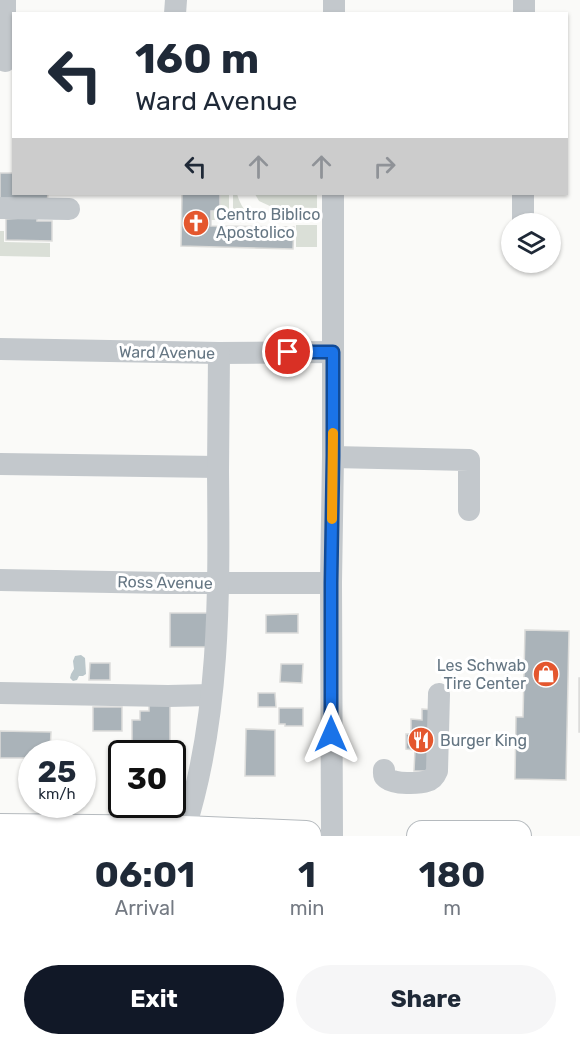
<!DOCTYPE html>
<html lang="en">
<head>
<meta charset="utf-8">
<style>
	:root { --surface:#fff; --page:#f6f6f7; --text:#1f2937; --muted:#747a83; --accent:#111827 }
	body { margin:0; font-family:Rubik,sans-serif; background:var(--page); color:var(--text); height:100vh; display:flex; flex-direction:column; font-size:22px; white-space:nowrap }
	* { box-sizing:border-box; margin:0 }
	p { font-size:20px; color:var(--muted) }
	.icon { flex:none; width:33px; height:33px; fill:none; stroke:currentColor; stroke-width:2; stroke-linecap:round; stroke-linejoin:round }
	.map { position:relative; height:836px; overflow:hidden }
	.sheet { display:flex; flex-direction:column; background:var(--surface); flex:1 }
	.sheet>* { flex:none }
	.top-card { position:absolute; left:12px; top:12px; width:556px; height:183px; border-radius:0px; box-shadow:0 2px 4px #0004; background:#fff; color:var(--text); overflow:hidden }
	.buttons { position:absolute; left:501px; top:213px; display:grid; gap:12px }
	.buttons a { display:grid; place-items:center; width:60px; height:60px; border-radius:50%; background:var(--surface); box-shadow:0 2px 4px #0004; font-size:30px }
	.speed { position:absolute; left:18px; top:740px; display:flex; gap:12px; font-size:30px; font-weight:700; text-align:center }
	.speed>* { display:grid; place-content:center; width:78px; height:78px; border-radius:50%; background:var(--surface); box-shadow:0 2px 4px #0004; line-height:1 }
	.speed small { font-size:15px; font-weight:400 }
	.speed .limit { border:3px solid #111; border-radius:9px; background:#fff; color:#111 }
	.pin { position:absolute; display:grid; place-items:center; width:51px; height:51px; color:#fff; margin:-26px; border:3px solid #fff; border-radius:50%; box-shadow:0 2px 6px #0007 }
	.me { position:absolute; width:66px; margin:-33px; rotate:0deg; stroke-linejoin:round; filter:drop-shadow(0 0 4px #0008) }
	.turn { display:flex; align-items:center; gap:21px; height:126px; padding:0 24px; font-size:27px }
	.turn .icon { width:78px; height:78px; stroke-width:2.5 }
	.turn b { display:block; font-size:42px; line-height:51px }
	.lanes { display:flex; align-items:center; height:57px; padding:0 24px; background:#0003; justify-content:center; gap:30px; direction:ltr }
	.lanes .off { opacity:.35 }
	.eta { display:flex; justify-content:space-evenly; align-items:center; height:102px; text-align:center }
	.eta b { font-size:36px; font-weight:700; line-height:42px }
	.cta { display:flex; gap:12px; margin-top:auto; padding:12px 24px }
	.cta a { flex:1; height:69px; border-radius:36px; background:var(--accent); color:#fff; font-size:24px; font-weight:700; line-height:69px; text-align:center }
	.cta a+a { background:var(--page); color:var(--text) }
	.map>svg:first-child { display:block }
	.green { fill:#dadfd7 }
	.water { fill:#bbc7cb }
	.building { fill:#aab3b9; stroke:#dcdcda; stroke-width:1.5 }
	.lines { fill:none; stroke-linecap:round; stroke-linejoin:round }
	.major-casing { stroke:#b5babe; stroke-width:32 }
	.minor { stroke:#c3c8cc; stroke-width:22 }
	.major { stroke:#fff; stroke-width:30 }
	.route-casing { stroke:#114b97; stroke-width:15 }
	.route { stroke:#1a73e8; stroke-width:10 }
	.slow { stroke:#f59e0b; stroke-width:10 }
	.labels { text-anchor:middle; stroke-width:6; stroke-linejoin:round; paint-order:stroke }
	.poi-label { font-size:16px; fill:#657683; stroke:#fff; text-anchor:start }
	.street-label { font-size:16px; fill:#657683; stroke:#fff }
</style>
</head>
<body>
<div class="map">
<svg width="580" height="836" viewBox="0 0 580 836">
	<rect width="100%" height="100%" fill="#fafaf8"/>
	<g class="green">
		<polygon points="220,194 229,194 229,220 211,220 211,211 220,210"/>
		<path d="M233 194H237C241 207 246 214 259 221H233Z"/>
		<polygon points="255,194 317,194 317,208 272,207 259,201"/>
		<rect x="296" y="225" width="21" height="22"/>
		<polygon points="0,231 4,231 4,242 50,243 50,257 0,256"/>
	</g>
	<polygon class="water" points="81,655 85,658 86,674 83,676 79,676 77,680 73,681 70,678 71,674 74,669 73,661 75,656"/>
	<g class="building">
		<polygon points="0,173 14,173 14,194 48,194 47,202 0,202"/>
		<polygon points="182,194 220,194 220,211 211,211 211,226 294,227 293,249 181,246"/>
		<polygon points="37,217 37,221 52,221 52,241 6,240 6,219"/>
		<rect x="170" y="613" width="38" height="34"/>
		<polygon points="298,614 298,633 266,633 266,615"/>
		<polygon points="525,630 569,631 566,780 515,779 516,717 523,717"/>
		<polygon points="90,663 110,663 110,680 89,680"/>
		<polygon points="281,664 303,664 302,683 280,682"/>
		<rect x="579" y="678" width="1" height="54"/>
		<polygon points="258,693 275,693 276,707 258,707"/>
		<polygon points="149,705 170,705 170,753 132,753 132,720 140,720 140,711 149,711"/>
		<rect x="93" y="707" width="29" height="24"/>
		<polygon points="279,708 303,708 303,726 285,726 285,724 279,724"/>
		<polygon points="422,709 435,710 431,771 414,771 415,750 406,749 406,734 411,734 411,719 422,720"/>
		<polygon points="246,729 275,730 275,776 245,776"/>
		<polygon points="0,731 51,732 50,753 32,753 32,758 0,758"/>
	</g>
	<g class="lines">
		<defs>
			<g id="major">
				<polyline points="0,829 184,831 306,836"/>
				<polyline points="422,836 516,836"/>
			</g>
		</defs>
		<use href="#major" class="major-casing"/>
		<g class="minor">
			<polyline points="5,0 5,61"/>
			<polyline points="175,14 176,0"/>
			<polyline points="334,14 334,0"/>
			<polyline points="524,14 524,0"/>
			<polyline points="0,208 69,209"/>
			<polyline points="523,224 523,194"/>
			<polyline points="0,349 219,353 333,352"/>
			<polyline points="333,457 469,460 469,510"/>
			<polyline points="0,464 218,467"/>
			<polyline points="0,580 167,583 331,583"/>
			<polyline points="0,693 168,696 211,695"/>
			<path d="M384 770C384 775 383 776 388 779 394 784 419 784 427 781 432 780 435 776 437 771L439 694"/>
			<path d="M184 831C221 715 219 592 218 471 218 432 219 392 219 353"/>
			<polyline points="332,836 331,583 333,457 333,194"/>
		</g>
		<use href="#major" class="major"/>
	</g>
	<g class="lines">
		<defs>
			<polyline id="route" points="288,352 333,352 333,456 331,583 331,734"/>
		</defs>
		<use href="#route" class="route-casing"/>
		<use href="#route" class="route"/>
		<polyline class="slow" points="332,519 333,433"/>
	</g>
	<defs>
		<symbol id="church-disc" viewBox="-11 -11 22 22"><circle r="9.5" fill="#e4572e" stroke="#fff"/><path d="M-1.2-6h2.4v3.5h3.3v2.4h-3.3V6h-2.4V-.1h-3.3v-2.4h3.3Z" fill="#fff"/></symbol>
		<symbol id="shop-disc" viewBox="-11 -11 22 22"><circle r="9.5" fill="#e4572e" stroke="#fff"/><path d="M-5-2.5h2.3a2.7 3.5 0 0 1 5.4 0H5L5.5 6h-11ZM-1.5-2.5h3a1.5 2.3 0 0 0-3 0Z" fill="#fff"/></symbol>
		<symbol id="restaurant-disc" viewBox="-11 -11 22 22"><circle r="9.5" fill="#e4572e" stroke="#fff"/><path d="M-5-6h1v4h1v-4h1v4h1v-4h1v5L-1.5 .5V6h-2V.5L-5-1ZM5-6V6H3V1.5H1.5Q1.5-4 5-6Z" fill="#fff"/></symbol>
	</defs>
	<g fill-rule="evenodd">
		<use href="#church-disc" x="181" y="208" width="30" height="30"/>
		<use href="#shop-disc" x="531" y="659" width="30" height="30"/>
		<use href="#restaurant-disc" x="406" y="725" width="30" height="30"/>
	</g>
	<g class="labels">
		<g class="poi-label">
			<text x="216" y="220">Centro Biblico<tspan x="216" dy="18">Apostolico</tspan></text>
			<text x="526" y="671" text-anchor="end">Les Schwab<tspan x="526" dy="18">Tire Center</tspan></text>
			<text x="440" y="746">Burger King</text>
		</g>
		<g class="street-label">
			<text transform="translate(167 352) rotate(1)" y="6">Ward Avenue</text>
			<text transform="translate(165 582) rotate(1)" y="6">Ross Avenue</text>
		</g>
	</g>
</svg>
<div class="buttons">
<a><svg class="icon" aria-label="layers" viewBox="0 0 24 24"><path d="M12 4l9 5-9 5-9-5zM3 14l9 5 9-5"/></svg></a>
</div>
<div class="speed"><div>25<small>km/h</small></div><div class="limit">30</div></div>
<div class="pin" style="left:288px;top:352px;background:#d93025"><svg class="icon" aria-label="arrive" viewBox="0 0 24 24"><path d="M6 21V4h12l-3 4 3 4H6"/></svg></div>
<svg class="me" style="left:331px;top:734px" viewBox="-20 -20 40 40"><path d="M0-17L14 15 0 8-14 15z" fill="#1a73e8" stroke="#fff" stroke-width="4"/></svg>
<div class="top-card">
<div class="turn"><svg class="icon" aria-label="left" viewBox="0 0 24 24"><path d="M17 20v-9H6M10 6l-5 5 5 5"/></svg><div><b>160 m</b>Ward Avenue</div></div>
<div class="lanes"><svg class="icon" aria-label="left" viewBox="0 0 24 24"><path d="M17 20v-9H6M10 6l-5 5 5 5"/></svg><svg class="icon off" aria-label="ahead" viewBox="0 0 24 24"><path d="M12 20V5M6 11l6-6 6 6"/></svg><svg class="icon off" aria-label="ahead" viewBox="0 0 24 24"><path d="M12 20V5M6 11l6-6 6 6"/></svg><svg class="icon off" aria-label="right" viewBox="0 0 24 24"><path d="M7 20v-9h11M14 6l5 5-5 5"/></svg></div>
</div>
</div>
<section class="sheet">
<div class="eta">
<div><b>06:01</b><p>Arrival</p></div>
<div><b>1</b><p>min</p></div>
<div><b>180</b><p>m</p></div>
</div>
<div class="cta"><a>Exit</a><a>Share</a></div>
</section>
</body>
</html>
